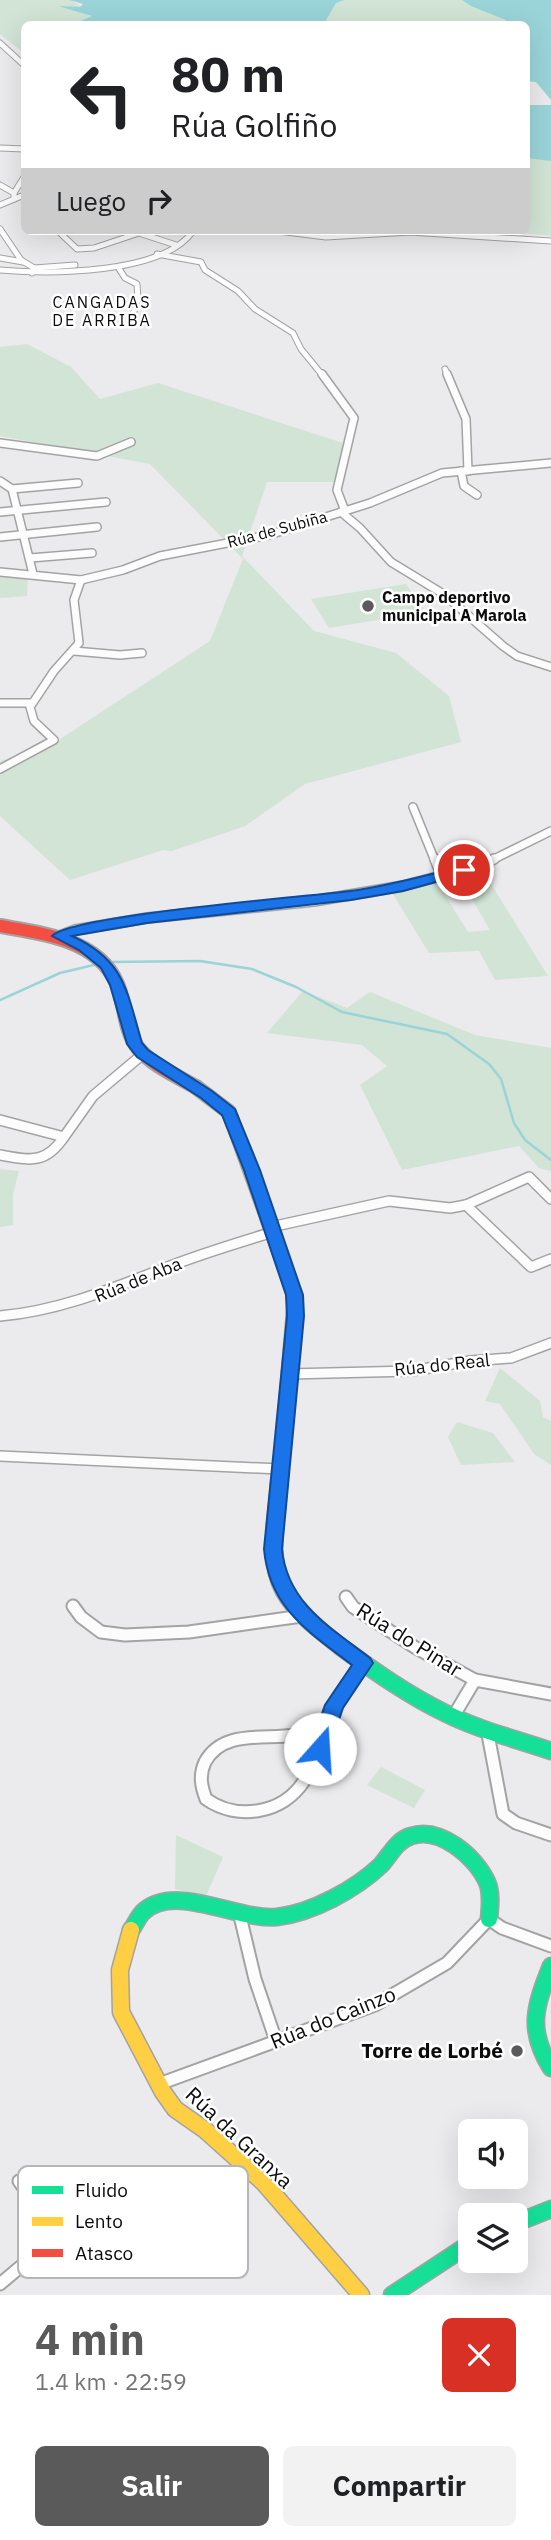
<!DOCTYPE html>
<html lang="es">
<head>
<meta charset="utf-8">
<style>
	:root { --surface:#fff; --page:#f2f2f2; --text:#202124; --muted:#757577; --accent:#5a5a5b }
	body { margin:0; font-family:"IBM Plex Sans",sans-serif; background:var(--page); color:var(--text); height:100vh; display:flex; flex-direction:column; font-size:26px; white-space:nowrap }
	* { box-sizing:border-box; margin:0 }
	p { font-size:23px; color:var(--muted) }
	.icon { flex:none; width:38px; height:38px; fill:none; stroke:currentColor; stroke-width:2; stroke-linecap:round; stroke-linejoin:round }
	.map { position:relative; height:2295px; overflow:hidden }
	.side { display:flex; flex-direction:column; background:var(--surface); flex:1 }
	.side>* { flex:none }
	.hud { position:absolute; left:21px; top:21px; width:509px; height:214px; border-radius:10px; box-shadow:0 7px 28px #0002; background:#fff; color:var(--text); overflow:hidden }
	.tools { position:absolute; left:458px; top:2119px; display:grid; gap:14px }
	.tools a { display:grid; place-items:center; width:70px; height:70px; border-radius:10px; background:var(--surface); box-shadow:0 7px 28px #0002; font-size:35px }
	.pin { position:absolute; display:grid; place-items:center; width:60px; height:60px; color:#fff; margin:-30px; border:4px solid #fff; border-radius:50%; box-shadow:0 2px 7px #0007 }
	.me { position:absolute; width:77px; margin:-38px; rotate:19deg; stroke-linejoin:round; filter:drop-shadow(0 0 5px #0008) }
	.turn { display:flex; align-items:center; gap:24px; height:147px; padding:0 35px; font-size:32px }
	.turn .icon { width:91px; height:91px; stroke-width:2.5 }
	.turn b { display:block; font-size:49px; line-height:60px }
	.then { display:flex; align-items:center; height:66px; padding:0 35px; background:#0003; gap:14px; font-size:26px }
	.round { display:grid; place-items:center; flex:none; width:74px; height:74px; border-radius:10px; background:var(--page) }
	.overview { display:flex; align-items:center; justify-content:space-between; height:119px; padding:0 35px }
	h1 { font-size:42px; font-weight:700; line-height:52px; color:var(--accent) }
	.button { display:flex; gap:14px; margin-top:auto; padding:14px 35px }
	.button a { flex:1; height:80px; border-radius:10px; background:var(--accent); color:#fff; font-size:28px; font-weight:700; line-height:80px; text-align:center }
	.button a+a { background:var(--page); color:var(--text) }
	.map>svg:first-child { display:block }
	.green { fill:#d1e4d5 }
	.water { fill:#9ad4d8 }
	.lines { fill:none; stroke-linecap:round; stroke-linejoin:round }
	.stream { stroke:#9ad4d8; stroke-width:2.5 }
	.street-far3-casing { stroke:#a4a3a4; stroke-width:7 }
	.street-far2-casing { stroke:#a4a3a4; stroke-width:10 }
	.street-far1-casing { stroke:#a4a3a4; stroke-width:12 }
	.street-casing { stroke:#a4a3a4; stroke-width:15 }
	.fast-casing { stroke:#a4a3a4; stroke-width:19 }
	.slow-far1-casing { stroke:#a4a3a4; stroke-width:16 }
	.slow-casing { stroke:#a4a3a4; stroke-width:19 }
	.jam-casing { stroke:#a4a3a4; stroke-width:16 }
	.street-far3 { stroke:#fcfcfc; stroke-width:5 }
	.street-far2 { stroke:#fcfcfc; stroke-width:7 }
	.street-far1 { stroke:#fcfcfc; stroke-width:9 }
	.street { stroke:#fcfcfc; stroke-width:11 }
	.fast { stroke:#16e098; stroke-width:16 }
	.slow-far1 { stroke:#ffcf43; stroke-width:12 }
	.slow { stroke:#ffcf43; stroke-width:16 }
	.jam { stroke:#f24e42; stroke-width:12 }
	.route { fill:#1a73e8; stroke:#114b97; stroke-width:2 }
	.poi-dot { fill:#5a5a5b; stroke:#fff; stroke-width:2.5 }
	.labels { text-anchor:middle; stroke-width:5; stroke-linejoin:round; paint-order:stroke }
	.far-neighbourhood-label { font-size:16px; letter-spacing:2px; fill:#0c0c0d; stroke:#fff }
	.far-street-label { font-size:16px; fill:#0c0c0d; stroke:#fff }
	.far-poi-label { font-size:16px; font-weight:bold; fill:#0c0c0d; stroke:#fff; text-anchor:start }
	.street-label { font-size:18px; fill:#0c0c0d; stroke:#fff }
	.near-street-label { font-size:21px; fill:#0c0c0d; stroke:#fff }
	.near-poi-label { font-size:21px; font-weight:bold; fill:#0c0c0d; stroke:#fff; text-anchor:end }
	.key { fill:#fff; stroke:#b6b6b6; stroke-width:2 }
	.key-label { font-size:19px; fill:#0c0c0d }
</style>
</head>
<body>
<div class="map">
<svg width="551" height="2295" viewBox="0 0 551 2295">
	<rect width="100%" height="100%" fill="#ebeaec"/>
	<g class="green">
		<polygon points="0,0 71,0 86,10 96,21 116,24 24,24 24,53 0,34"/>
		<polygon points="327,0 484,0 520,24 272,24"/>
		<polygon points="527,150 551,157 551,236 506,231 527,231"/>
		<polygon points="27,344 71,367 100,399 158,383 346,444 334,482 267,482 242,556 314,631 396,653 449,696 461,742 305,784 245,826 172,851 163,850 70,880 0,816 0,761 54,743 210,641 243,559 150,464 0,436 0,347"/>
		<polygon points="0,575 28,577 27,596 0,598"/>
		<polygon points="406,584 425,612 329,628 311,599"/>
		<polygon points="483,871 548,976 495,980 479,951 429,953 391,891 437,882 468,932 490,930 459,877"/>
		<polygon points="303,991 347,1008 370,992 475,1035 551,1048 551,1171 539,1168 519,1146 402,1170 360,1085 387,1066 362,1045 267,1033"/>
		<polygon points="0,1169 19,1171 13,1194 13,1225 0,1227"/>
		<polygon points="500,1368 540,1401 543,1417 551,1421 551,1465 534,1454 500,1404 485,1401"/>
		<polygon points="457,1422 493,1433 515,1462 461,1465 448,1437"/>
		<polygon points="381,1767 425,1790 414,1808 367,1785"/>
		<polygon points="176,1835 223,1857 206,1896 175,1889"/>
	</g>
	<g class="water">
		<polygon points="69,0 344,0 336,3 325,22 318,24 123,24 81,21 92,16 58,6 80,7 83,4"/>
		<polygon points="462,0 551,0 551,100 536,82 527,81 527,24 508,24 506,20 471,6"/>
		<polygon points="527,105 551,105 551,161 527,158"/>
	</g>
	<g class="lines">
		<g class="stream">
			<polyline points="111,962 200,961 252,969 296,987 342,1012 447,1034 489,1064 501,1079 514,1123 525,1140 551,1160"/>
			<polyline points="0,1000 60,973 98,964"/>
		</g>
		<defs>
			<g id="street-far3">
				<polyline points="0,43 24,65"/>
				<polyline points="0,148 24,149"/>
				<polyline points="0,185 14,193 14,199"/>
				<polyline points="14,193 24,177"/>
				<polyline points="0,205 24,195"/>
				<polyline points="0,229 21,260 34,268 32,273"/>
				<polyline points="58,231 77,249 94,248 139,233 176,245"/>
				<polyline points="278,231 326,237 410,232 551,241"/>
				<polyline points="157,254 201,262 205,270 238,291 255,309 293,333 301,349 323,376"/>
				<polyline points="0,258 23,262"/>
				<polyline points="118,267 125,278 137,284 138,300 133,314"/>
				<polyline points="34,268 75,265"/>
				<path d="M0 270C48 274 163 275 193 231"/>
				<polyline points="445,369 448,376"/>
			</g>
			<g id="street-far2">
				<polyline points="322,374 354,418 337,490 345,511"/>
				<polyline points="447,374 466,419 468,471"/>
				<polyline points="0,443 97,456 131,442"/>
				<polyline points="461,471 464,486 477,495"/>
				<polyline points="0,481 12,489 33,574"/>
				<polyline points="12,489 78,483"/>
				<polyline points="0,512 106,502"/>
				<polyline points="341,512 360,528 391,562 445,595 503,646 517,656 551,667"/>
				<polyline points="0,537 97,527"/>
				<polyline points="30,558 92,553"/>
				<polyline points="0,572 81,580 123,570 160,556 269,535 370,503 442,473 551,463"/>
				<polyline points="74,651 120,655 142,653"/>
				<polyline points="0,703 32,703"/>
				<polyline points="0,769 54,740 34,721 30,707 54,671 79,643 74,600 81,580"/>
				<polyline points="413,807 435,861"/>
				<polyline points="490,861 551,831"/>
			</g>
			<g id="street-far1">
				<polyline points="435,859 442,877"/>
				<polyline points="59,936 75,930 147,918 314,901 403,886 482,865 494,859"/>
				<polyline points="0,1120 64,1137 93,1096 143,1054"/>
				<path d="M0 1155C30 1160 45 1165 64 1137"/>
				<polyline points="466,1205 531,1267 551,1259"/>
				<polyline points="271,1227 389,1201 450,1208 466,1205 529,1177 551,1199"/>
				<path d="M0 1316C59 1311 111 1289 165 1268 200 1254 237 1243 273 1232"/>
				<polyline points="289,1374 411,1371 470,1361 511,1358 551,1343"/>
				<polyline points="0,1456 279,1469"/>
			</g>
			<g id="street">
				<polyline points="346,1597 353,1607 416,1648 475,1680 551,1694"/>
				<polyline points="73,1606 81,1617 101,1632 125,1635 189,1632 302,1616"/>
				<polyline points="453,1717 475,1680"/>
				<path d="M327 1725C320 1744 315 1764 304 1781 283 1814 237 1821 206 1799 201 1786 199 1775 205 1762 223 1729 265 1740 295 1735 306 1733 316 1729 327 1725Z"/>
				<polyline points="327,1725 341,1693 364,1663"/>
				<polyline points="487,1729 503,1814 516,1823 551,1835"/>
				<polyline points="240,1916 255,1979 276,2041"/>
				<polyline points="159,2084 375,2005 447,1963 489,1919 502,1928 551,1946"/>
				<polyline points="19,2181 57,2236 141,2271"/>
				<polyline points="0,2284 57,2236"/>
			</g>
			<g id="fast">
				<path d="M277 1507C274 1534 270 1566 284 1591 297 1614 321 1631 341 1647 374 1671 408 1695 445 1713 479 1730 516 1739 551 1751"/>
				<path d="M131 1930C135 1925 138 1917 143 1912 175 1882 238 1921 277 1917 312 1913 356 1889 381 1865 390 1855 397 1840 411 1836 440 1826 476 1857 487 1882 492 1893 490 1907 489 1919"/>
				<path d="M551 1966C535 2006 527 2030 551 2068"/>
				<polyline points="516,2223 551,2209"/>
				<polyline points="392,2295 471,2243"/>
			</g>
			<polyline id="slow-far1" points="196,1087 229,1112 295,1295 279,1487"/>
			<g id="slow">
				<polyline points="277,1507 279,1485"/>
				<polyline points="131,1930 120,1970 121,2012 163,2092 175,2109 205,2130 264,2183 361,2295"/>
			</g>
			<path id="jam" d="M0 926C45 934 105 940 120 992 125 1010 126 1033 138 1048 153 1066 177 1076 196 1087"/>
		</defs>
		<use href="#street-far3" class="street-far3-casing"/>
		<use href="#street-far2" class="street-far2-casing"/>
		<use href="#street-far1" class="street-far1-casing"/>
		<use href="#street" class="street-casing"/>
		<use href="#fast" class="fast-casing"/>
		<use href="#slow-far1" class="slow-far1-casing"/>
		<use href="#slow" class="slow-casing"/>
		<use href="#jam" class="jam-casing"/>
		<use href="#street-far3" class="street-far3"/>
		<use href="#street-far2" class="street-far2"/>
		<use href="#street-far1" class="street-far1"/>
		<use href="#street" class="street"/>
		<use href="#fast" class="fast"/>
		<use href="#slow-far1" class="slow-far1"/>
		<use href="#slow" class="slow"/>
		<use href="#jam" class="jam"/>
	</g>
	<path class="route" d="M464 866 469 867V873L403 891 351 900 147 923 72 936C125 960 127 992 142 1043L148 1050 212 1091 235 1109 260 1170 303 1295 304 1316 282 1549C287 1603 331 1628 370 1658L373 1663 343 1708 327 1755 320 1757 313 1755 310 1749 325 1705 352 1665C309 1632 269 1608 264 1549L287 1316 286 1295 244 1170 222 1115 201 1098 137 1057 127 1044 110 985 101 968 79 950 52 936C72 915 305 897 350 891 389 886 426 875 464 866Z"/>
	<g class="poi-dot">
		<circle cx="368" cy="606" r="7"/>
		<circle cx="517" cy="2051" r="7"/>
	</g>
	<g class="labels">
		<g class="far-neighbourhood-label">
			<text x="102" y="308">CANGADAS<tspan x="102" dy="18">DE ARRIBA</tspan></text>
		</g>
		<g class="far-street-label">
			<text transform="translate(277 529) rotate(-15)" y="6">Rúa de Subiña</text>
		</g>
		<g class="far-poi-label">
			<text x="382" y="603">Campo deportivo<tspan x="382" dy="18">municipal A Marola</tspan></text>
		</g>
		<g class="street-label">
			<text transform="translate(138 1280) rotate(-22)" y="6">Rúa de Aba</text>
			<text transform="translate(442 1365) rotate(-6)" y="6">Rúa do Real</text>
		</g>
		<g class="near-street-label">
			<text transform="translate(409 1640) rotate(32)" y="7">Rúa do Pinar</text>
			<text transform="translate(333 2018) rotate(-22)" y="7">Rúa do Cainzo</text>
			<text transform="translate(239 2138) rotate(43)" y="7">Rúa da Granxa</text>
		</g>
		<g class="near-poi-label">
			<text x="503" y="2058">Torre de Lorbé</text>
		</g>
	</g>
	<rect x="18" y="2166" width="230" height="112" rx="10" class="key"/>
	<rect x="32" y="2186" width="31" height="8" fill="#16e098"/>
	<rect x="32" y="2217" width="31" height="9" fill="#ffcf43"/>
	<rect x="32" y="2249" width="31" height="8" fill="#f24e42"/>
	<g class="key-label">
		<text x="75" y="2197">Fluido</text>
		<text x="75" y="2228">Lento</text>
		<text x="75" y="2260">Atasco</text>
	</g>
</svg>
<div class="tools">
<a><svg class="icon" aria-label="sound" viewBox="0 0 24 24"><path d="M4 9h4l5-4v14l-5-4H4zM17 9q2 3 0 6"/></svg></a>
<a><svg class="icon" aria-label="layers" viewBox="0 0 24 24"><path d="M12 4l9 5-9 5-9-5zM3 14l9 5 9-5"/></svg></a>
</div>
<div class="pin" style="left:464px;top:870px;background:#d93025"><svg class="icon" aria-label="arrive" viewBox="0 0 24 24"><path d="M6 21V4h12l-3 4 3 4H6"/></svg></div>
<svg class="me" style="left:320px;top:1749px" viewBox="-20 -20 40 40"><circle r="19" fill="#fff"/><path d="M0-13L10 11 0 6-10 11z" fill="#1a73e8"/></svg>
<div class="hud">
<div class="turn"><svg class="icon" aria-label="left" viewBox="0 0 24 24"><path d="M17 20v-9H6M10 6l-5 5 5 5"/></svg><div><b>80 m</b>Rúa Golfiño</div></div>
<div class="then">Luego<svg class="icon" aria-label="right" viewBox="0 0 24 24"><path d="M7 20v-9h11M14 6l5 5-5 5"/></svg></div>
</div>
</div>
<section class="side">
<div class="overview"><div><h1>4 min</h1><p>1.4 km · 22:59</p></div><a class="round" style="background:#d93025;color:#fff"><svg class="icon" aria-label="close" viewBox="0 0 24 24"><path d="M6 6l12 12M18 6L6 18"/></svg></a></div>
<div class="button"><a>Salir</a><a>Compartir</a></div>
</section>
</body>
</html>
